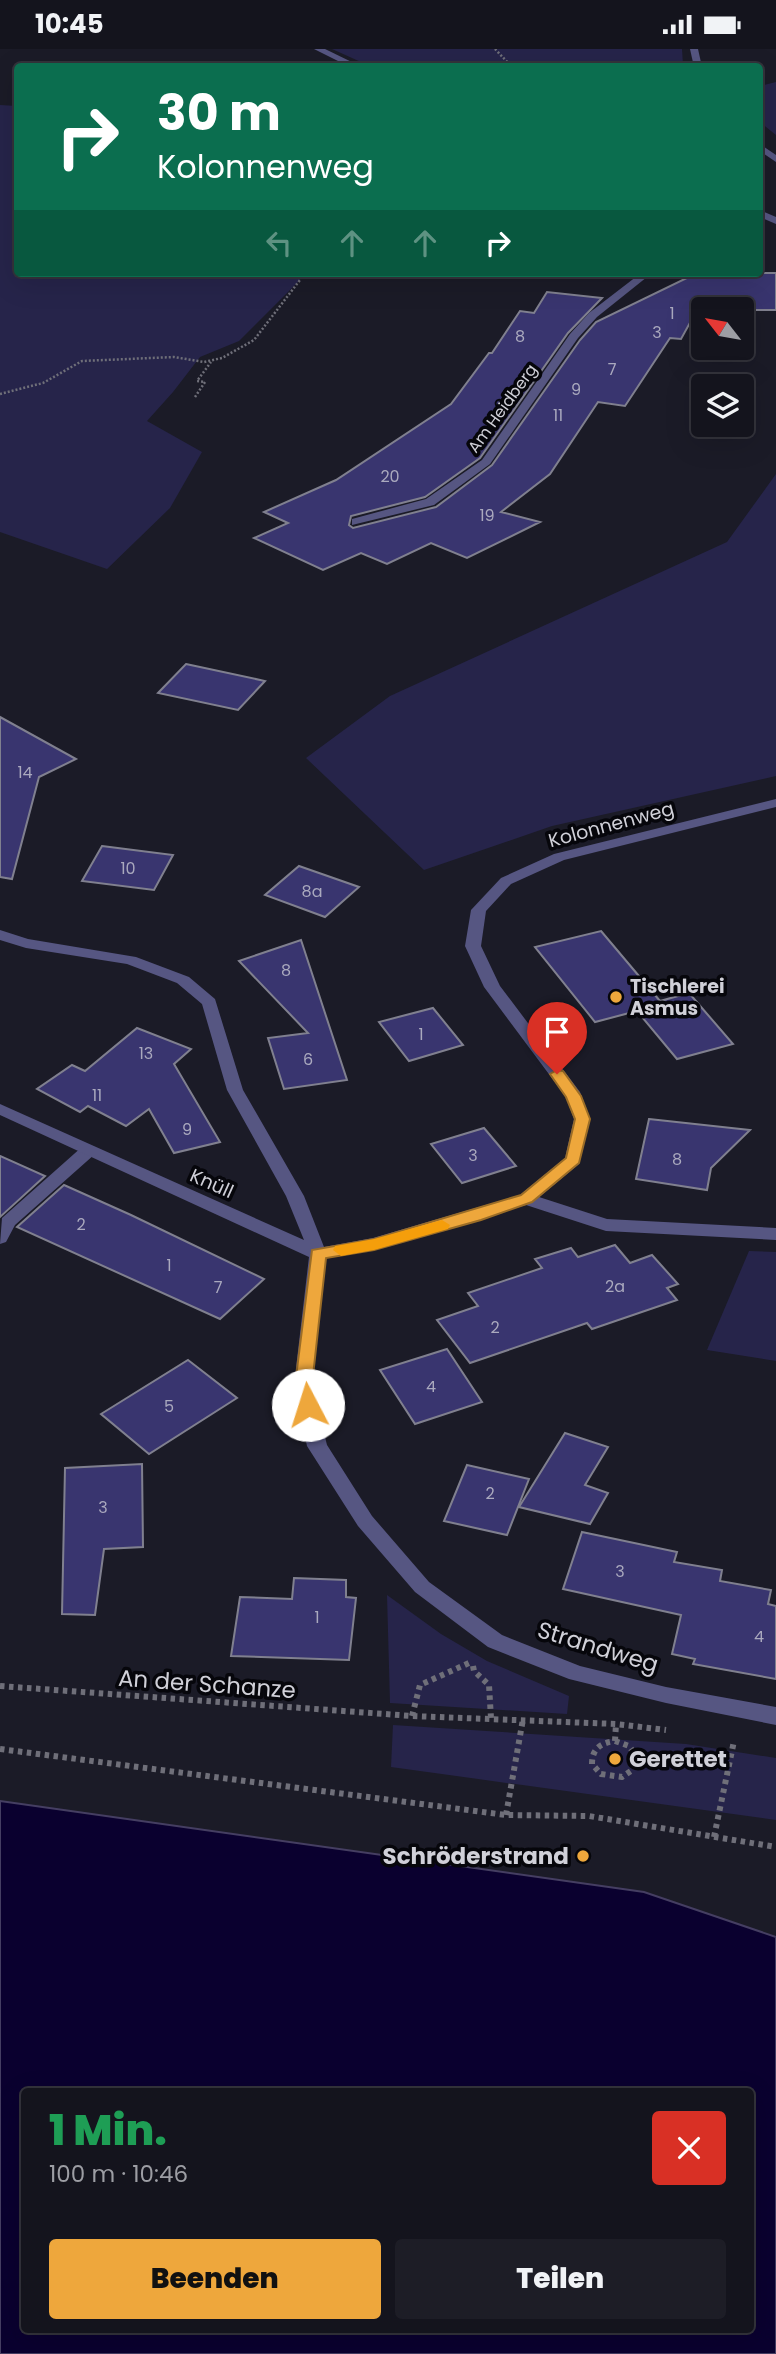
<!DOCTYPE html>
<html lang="de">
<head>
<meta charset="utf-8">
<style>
	:root { --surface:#14141d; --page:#1d1d26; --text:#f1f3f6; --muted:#9d9ea4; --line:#33333b; --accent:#eea73c }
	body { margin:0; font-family:Poppins,sans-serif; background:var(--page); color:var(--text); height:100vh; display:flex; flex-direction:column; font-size:26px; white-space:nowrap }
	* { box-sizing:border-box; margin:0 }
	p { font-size:23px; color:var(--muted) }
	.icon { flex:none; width:38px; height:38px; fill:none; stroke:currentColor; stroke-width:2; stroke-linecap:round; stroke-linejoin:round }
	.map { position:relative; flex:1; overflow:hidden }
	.drawer { position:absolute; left:21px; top:2039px; width:733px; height:245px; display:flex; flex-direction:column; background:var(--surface); border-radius:7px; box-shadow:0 7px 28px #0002,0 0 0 2px var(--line) }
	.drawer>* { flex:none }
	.top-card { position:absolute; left:14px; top:14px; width:749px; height:214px; border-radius:7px; box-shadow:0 7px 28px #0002,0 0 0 2px var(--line); background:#0b6e4f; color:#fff; overflow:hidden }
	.needle { width:46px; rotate:301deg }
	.fabs { position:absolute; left:691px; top:248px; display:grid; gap:14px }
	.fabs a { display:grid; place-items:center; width:63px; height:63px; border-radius:7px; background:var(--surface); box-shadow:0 7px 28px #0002,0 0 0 2px var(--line); font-size:35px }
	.pin { position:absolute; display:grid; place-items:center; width:60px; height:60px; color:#fff; margin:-72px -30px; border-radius:50% 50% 50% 0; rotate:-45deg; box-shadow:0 0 7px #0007 }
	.pin .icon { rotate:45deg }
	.me { position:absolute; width:77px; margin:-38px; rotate:355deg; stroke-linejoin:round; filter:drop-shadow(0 0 5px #0008) }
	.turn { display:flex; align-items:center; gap:24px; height:147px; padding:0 28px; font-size:32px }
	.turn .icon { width:91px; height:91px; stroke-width:2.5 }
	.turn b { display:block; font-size:49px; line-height:60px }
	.lanes { display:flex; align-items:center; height:66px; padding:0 28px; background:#0003; justify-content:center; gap:35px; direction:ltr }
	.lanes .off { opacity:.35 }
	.round { display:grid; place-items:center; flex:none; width:74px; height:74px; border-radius:7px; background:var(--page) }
	.summary { display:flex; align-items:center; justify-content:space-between; height:119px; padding:0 28px }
	h1 { font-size:42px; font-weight:800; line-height:52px; color:#1e9e55 }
	.action { display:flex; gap:14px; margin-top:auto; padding:14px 28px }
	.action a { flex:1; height:80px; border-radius:7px; background:var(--accent); color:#111; font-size:28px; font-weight:800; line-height:80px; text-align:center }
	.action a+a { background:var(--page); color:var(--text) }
	.status { display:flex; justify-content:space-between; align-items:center; height:49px; padding:0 35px; background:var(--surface); direction:ltr }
	.status svg { height:19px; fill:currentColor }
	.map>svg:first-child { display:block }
	.green { fill:#26244a }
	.water { fill:#0a002f; stroke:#453e62; stroke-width:2; fill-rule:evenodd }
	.building { fill:#39356f; stroke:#80808f; stroke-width:2 }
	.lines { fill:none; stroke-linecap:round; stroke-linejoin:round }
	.path-far1 { stroke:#6f6f79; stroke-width:2.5; stroke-dasharray:2 2; stroke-linecap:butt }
	.path { stroke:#6f6f79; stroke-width:6; stroke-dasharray:4.5 4.5; stroke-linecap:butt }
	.lane { fill:#565682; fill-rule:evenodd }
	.street { fill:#565682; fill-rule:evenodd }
	.route { fill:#eea73c; stroke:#9b6d27; stroke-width:2 }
	.slow { fill:#f59e0b }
	.poi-dot { fill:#eea73c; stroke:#06060b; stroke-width:2.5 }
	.labels { text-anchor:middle; stroke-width:7; stroke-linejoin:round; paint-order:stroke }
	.number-label { font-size:16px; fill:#aaa9be }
	.far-street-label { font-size:16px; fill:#d0d0d8; stroke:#06060b }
	.street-label { font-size:19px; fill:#d0d0d8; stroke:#06060b }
	.poi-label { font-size:19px; font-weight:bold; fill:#d0d0d8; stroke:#06060b; text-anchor:start }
	.near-street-label { font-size:23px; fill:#d0d0d8; stroke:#06060b }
	.near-poi-label { font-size:23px; font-weight:bold; fill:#d0d0d8; stroke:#06060b; text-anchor:start }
</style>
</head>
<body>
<div class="status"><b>10:45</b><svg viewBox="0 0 49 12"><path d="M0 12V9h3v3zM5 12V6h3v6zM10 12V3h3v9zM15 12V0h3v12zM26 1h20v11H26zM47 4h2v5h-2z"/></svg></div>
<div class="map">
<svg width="776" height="2305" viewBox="0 0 776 2305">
	<rect width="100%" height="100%" fill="#1b1b27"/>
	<g class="green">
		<polygon points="332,0 682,0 683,16 372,18"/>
		<polygon points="776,33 776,86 760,73 760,37"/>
		<polygon points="0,56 17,57 18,224 302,224 300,231 239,292 200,308 173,343 147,372 202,403 170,459 107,520 0,483"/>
		<polygon points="776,425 776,727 552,777 424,821 306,709 390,647 727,493"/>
		<polygon points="749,1202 776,1203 776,1312 707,1301"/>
		<polygon points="387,1546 441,1585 487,1612 569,1647 567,1665 390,1654"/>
		<polygon points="393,1676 686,1695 776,1709 776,1771 391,1718"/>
	</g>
	<path class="water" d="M0 1752 644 1843 776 1888V2305H0ZM24 2042H751V2280H24Z"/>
	<g class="building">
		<polygon points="697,224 776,224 776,261 704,261 704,272 692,270 681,290 670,289 625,357 598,353 550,425 501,463 540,473 467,509 431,494 387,515 361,504 323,521 254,489 288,474 264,463 336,431 451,355 489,304 492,304 520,262 534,264 547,243 602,249 568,284 480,409 425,448 351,467 349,476 353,479 436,458 492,416 580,291 596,273"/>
		<polygon points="186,615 265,632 238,661 158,644"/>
		<polygon points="0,668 76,710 39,728 12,830 0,828"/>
		<polygon points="102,797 173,806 154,841 82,832"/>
		<polygon points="299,817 359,838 325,868 265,846"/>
		<polygon points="601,882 660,952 689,944 733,995 677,1010 637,962 595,973 535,898"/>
		<polygon points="301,891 347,1031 284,1040 268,989 308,984 239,912"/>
		<polygon points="433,959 463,996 409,1012 379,973"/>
		<polygon points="137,979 191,1000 174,1015 220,1093 174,1104 149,1060 126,1077 88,1057 80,1063 37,1040 72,1016 85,1022"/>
		<polygon points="649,1070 750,1081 711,1119 707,1141 636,1130"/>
		<polygon points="484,1079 516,1117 462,1134 431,1095"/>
		<polygon points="0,1107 45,1127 0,1168"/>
		<polygon points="64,1136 131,1166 264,1230 220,1270 17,1178"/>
		<polygon points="615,1196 630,1214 652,1206 678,1235 667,1239 677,1251 592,1280 587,1274 470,1314 437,1271 478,1257 468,1244 542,1219 535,1210 571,1199 578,1208"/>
		<polygon points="447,1300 482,1353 415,1375 380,1321"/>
		<polygon points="188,1311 237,1349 149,1405 101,1365"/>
		<polygon points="565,1384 608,1398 585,1436 608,1444 590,1475 519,1458"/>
		<polygon points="142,1415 143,1498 104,1500 95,1566 62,1565 65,1419"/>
		<polygon points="467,1416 529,1430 507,1486 444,1472"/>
		<polygon points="582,1483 677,1503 674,1513 722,1521 720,1532 771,1541 768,1555 776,1557 776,1630 693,1615 695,1610 672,1605 681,1566 563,1540"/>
		<polygon points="294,1529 346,1531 346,1548 356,1549 349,1611 231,1607 240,1548 292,1550"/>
	</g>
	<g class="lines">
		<g class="path-far1">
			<polyline points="495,0 512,18"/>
			<polyline points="0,345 43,334 82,312 174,308 204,313 222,309 254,291 300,231 302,224"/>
			<polyline points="195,348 205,333 197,332 211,313"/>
		</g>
		<g class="path">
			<polyline points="473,1617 474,1622 489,1636 491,1669"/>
			<polyline points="0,1637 412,1667 616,1675 666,1681"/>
			<polyline points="412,1667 420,1636 469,1614"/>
			<path d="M615 1692 629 1697 637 1708 634 1720 622 1728 601 1725 592 1715C592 1700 600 1694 615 1692Z"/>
			<polyline points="615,1692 616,1675"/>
			<polyline points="0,1700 506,1766 589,1767 776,1798"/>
			<polyline points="506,1766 523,1670"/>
			<polyline points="714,1788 734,1692"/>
		</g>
		<polygon class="lane" points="89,1096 98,1101 95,1105 15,1176 6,1193 0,1195 2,1169 83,1097"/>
		<g class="street">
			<polygon points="314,0 325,0 362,18 350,18"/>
			<polygon points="690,0 698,0 702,18 694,18"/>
			<polygon points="760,95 776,106 776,113 760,102"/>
			<polygon points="760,161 776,168 776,175 760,168"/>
			<polygon points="641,224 652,224 597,268 578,289 490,415 434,456 352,476 352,470 426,450 482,411 570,285 589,264"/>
			<polygon points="776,750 776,758 564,811 511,835 486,862 481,897 500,937 580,1043 590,1070 579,1115 539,1148 607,1170 776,1179 776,1191 606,1182 526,1156 374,1201 326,1209 312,1336 327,1396 372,1467 429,1533 502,1586 580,1617 666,1638 776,1658 776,1676 666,1654 569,1630 488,1598 415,1543 358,1477 307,1397 294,1336 309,1208 0,1066 0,1055 304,1191 286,1147 227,1041 202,955 177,934 127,915 26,899 0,891 0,881 28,890 136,908 189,928 215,950 243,1041 304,1147 324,1198 373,1189 520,1146 565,1109 574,1070 566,1048 484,938 465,897 471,861 501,829 554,805"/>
		</g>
	</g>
	<polygon class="route" points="557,1021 563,1022 581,1047 590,1070 579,1114 532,1153 481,1171 374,1201 326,1209 312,1336 317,1356 314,1361 302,1361 295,1336 312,1201 374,1190 521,1146 566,1109 575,1070 566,1048 550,1025"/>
	<polygon class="slow" points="442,1171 450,1176 448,1180 374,1201 341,1207 333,1201 335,1197 374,1190"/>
	<g class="poi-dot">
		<circle cx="616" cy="948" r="7"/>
		<circle cx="615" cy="1710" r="7"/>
		<circle cx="583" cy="1807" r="7"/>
	</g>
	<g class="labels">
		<g class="number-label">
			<text x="672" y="270">1</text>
			<text x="657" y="289">3</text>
			<text x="520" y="293">8</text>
			<text x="612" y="326">7</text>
			<text x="576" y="346">9</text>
			<text x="558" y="372">11</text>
			<text x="390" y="433">20</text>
			<text x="487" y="472">19</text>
			<text x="25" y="729">14</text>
			<text x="128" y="825">10</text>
			<text x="312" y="848">8a</text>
			<text x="286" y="927">8</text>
			<text x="421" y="991">1</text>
			<text x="146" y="1010">13</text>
			<text x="308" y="1016">6</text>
			<text x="97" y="1052">11</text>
			<text x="187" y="1086">9</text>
			<text x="473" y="1112">3</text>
			<text x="677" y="1116">8</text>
			<text x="81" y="1181">2</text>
			<text x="169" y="1222">1</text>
			<text x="615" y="1243">2a</text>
			<text x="218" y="1244">7</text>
			<text x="495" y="1284">2</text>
			<text x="431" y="1343">4</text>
			<text x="169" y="1363">5</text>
			<text x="490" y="1450">2</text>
			<text x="103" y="1464">3</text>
			<text x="620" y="1528">3</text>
			<text x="317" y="1574">1</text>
			<text x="759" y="1593">4</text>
		</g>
		<g class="far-street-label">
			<text transform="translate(502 359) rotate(-54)" y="6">Am Heidberg</text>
		</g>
		<g class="street-label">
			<text transform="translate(611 775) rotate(-15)" y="7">Kolonnenweg</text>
			<text transform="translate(212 1134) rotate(24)" y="7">Knüll</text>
		</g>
		<g class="poi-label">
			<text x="630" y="944">Tischlerei<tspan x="630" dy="22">Asmus</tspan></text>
		</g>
		<g class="near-street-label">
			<text transform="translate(598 1598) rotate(17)" y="8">Strandweg</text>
			<text transform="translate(207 1635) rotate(4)" y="8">An der Schanze</text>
		</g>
		<g class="near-poi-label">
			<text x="629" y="1718">Gerettet</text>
			<text x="569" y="1815" text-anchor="end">Schröderstrand</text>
		</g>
	</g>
</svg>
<div class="fabs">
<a><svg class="needle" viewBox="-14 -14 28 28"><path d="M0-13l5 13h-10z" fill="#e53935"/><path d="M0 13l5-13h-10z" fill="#9d9ea4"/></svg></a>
<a><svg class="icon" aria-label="layers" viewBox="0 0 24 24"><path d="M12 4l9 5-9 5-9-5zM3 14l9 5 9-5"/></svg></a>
</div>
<div class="pin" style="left:557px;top:1025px;background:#d93025"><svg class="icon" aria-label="arrive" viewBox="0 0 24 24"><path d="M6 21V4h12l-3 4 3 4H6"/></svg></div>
<svg class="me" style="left:308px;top:1356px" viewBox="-20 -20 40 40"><circle r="19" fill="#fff"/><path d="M0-13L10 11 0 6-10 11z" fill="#eea73c"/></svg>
<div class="top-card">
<div class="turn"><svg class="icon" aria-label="right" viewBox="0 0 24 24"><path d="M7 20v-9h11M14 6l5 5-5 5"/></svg><div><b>30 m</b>Kolonnenweg</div></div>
<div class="lanes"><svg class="icon off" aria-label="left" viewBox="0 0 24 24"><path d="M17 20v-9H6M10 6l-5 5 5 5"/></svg><svg class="icon off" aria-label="ahead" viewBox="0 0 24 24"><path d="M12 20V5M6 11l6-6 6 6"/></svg><svg class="icon off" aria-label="ahead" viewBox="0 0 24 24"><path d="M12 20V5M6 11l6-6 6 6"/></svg><svg class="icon" aria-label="right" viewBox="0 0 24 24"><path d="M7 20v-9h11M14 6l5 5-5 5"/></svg></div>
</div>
<section class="drawer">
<div class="summary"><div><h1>1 Min.</h1><p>100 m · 10:46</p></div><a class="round" style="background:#d93025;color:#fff"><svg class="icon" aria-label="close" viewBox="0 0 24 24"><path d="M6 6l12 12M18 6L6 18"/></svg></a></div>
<div class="action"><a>Beenden</a><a>Teilen</a></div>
</section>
</div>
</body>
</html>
